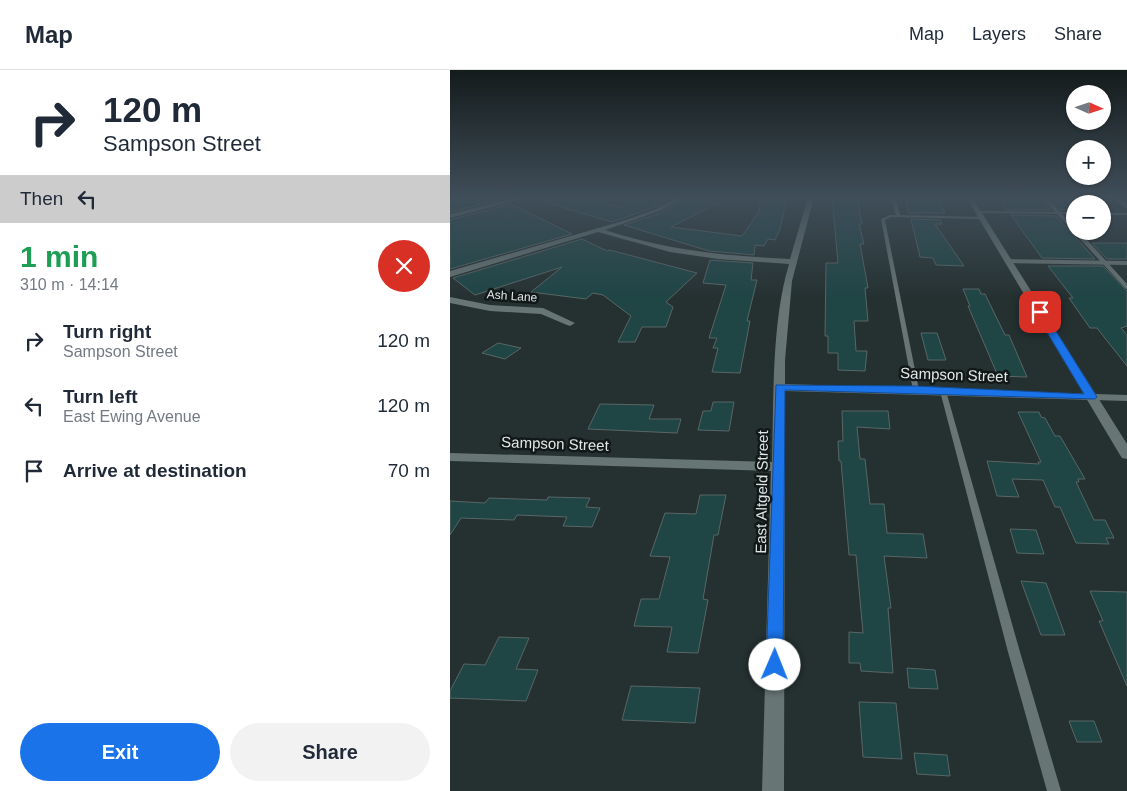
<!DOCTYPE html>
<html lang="en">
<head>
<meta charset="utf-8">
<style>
	:root { --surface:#fff; --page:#f2f2f3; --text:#1f2937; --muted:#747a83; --line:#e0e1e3; --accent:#1a73e8 }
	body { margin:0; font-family:Helvetica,sans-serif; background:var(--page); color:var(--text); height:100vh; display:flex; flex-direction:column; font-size:19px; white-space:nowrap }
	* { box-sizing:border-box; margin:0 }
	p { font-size:16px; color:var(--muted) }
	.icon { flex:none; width:28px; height:28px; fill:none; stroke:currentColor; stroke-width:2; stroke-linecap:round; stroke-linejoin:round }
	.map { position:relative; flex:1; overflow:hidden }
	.side { display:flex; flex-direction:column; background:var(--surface); width:450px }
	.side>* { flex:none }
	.guide { background:#fff; color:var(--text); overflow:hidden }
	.needle { width:32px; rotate:93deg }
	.controls { position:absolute; left:616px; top:15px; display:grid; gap:10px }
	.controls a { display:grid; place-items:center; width:45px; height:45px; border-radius:50%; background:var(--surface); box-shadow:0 1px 4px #0004; font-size:25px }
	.pin { position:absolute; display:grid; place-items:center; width:42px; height:42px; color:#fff; margin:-21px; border-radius:10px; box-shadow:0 2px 8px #0006 }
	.me { position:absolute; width:55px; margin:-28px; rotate:1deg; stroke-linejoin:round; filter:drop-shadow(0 0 4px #0008) }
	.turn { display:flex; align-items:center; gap:18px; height:105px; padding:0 20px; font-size:22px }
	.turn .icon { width:65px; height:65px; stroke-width:2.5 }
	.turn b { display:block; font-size:35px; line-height:42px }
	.then { display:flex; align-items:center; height:48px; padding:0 20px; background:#0003; gap:10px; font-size:19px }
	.round { display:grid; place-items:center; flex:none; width:52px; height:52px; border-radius:26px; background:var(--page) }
	.headline { display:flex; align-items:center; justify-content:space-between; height:85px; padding:0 20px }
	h1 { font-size:30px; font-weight:700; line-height:38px; color:#1e9e55 }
	.primary-button { display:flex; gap:10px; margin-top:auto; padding:10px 20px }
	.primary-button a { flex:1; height:58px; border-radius:30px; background:var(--accent); color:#fff; font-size:20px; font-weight:700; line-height:58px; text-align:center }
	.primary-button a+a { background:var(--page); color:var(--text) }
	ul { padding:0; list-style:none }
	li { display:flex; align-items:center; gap:15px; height:65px; padding:0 20px }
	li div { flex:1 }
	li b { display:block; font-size:19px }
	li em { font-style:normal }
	header { display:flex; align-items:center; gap:30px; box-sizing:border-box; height:70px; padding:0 25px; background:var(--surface); border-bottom:1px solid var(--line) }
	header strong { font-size:24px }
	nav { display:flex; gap:28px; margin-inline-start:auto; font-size:18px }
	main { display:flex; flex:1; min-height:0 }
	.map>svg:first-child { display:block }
	.building { fill:#1f4545; stroke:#596666 }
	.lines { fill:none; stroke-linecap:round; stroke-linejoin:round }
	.service { fill:#677574; fill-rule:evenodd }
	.minor { fill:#677574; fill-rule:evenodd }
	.tertiary { fill:#677574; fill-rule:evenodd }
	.route { fill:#1a73e8; stroke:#114b97 }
	.labels { text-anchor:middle; stroke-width:5; stroke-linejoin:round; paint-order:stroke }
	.far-street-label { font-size:12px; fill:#e0e8e7; stroke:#121818 }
	.street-label { font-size:15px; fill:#e0e8e7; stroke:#121818 }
</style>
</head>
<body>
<header>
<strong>Map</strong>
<nav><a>Map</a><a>Layers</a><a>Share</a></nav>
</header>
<main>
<section class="side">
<div class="guide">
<div class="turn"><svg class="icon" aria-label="right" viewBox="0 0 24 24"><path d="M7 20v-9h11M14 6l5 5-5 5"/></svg><div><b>120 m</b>Sampson Street</div></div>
<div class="then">Then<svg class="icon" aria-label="left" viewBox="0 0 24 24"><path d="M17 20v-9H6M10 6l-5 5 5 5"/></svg></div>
</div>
<div class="headline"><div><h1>1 min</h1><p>310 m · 14:14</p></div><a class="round" style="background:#d93025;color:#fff"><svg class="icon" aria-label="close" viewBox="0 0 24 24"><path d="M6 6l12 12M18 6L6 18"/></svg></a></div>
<ul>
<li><svg class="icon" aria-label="right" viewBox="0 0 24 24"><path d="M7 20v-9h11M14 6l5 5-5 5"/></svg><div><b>Turn right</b><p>Sampson Street</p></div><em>120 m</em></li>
<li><svg class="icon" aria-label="left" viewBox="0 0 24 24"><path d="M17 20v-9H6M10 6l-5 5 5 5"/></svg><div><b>Turn left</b><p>East Ewing Avenue</p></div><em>120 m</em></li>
<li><svg class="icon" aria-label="arrive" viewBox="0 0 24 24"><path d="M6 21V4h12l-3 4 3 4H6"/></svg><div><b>Arrive at destination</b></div><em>70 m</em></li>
</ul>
<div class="primary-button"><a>Exit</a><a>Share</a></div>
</section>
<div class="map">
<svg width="677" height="721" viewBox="0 0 677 721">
	<rect width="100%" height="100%" fill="#253131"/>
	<g class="building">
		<polygon points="13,127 62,127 0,142 0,130"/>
		<polygon points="92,127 134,127 169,138 190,127 214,129 214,127 223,127 205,137 162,152 91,131"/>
		<polygon points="237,127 280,127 221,157 292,166 308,143 312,127 337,127 330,159 325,170 318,169 314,176 305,175 304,185 259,181 174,155 211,143"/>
		<polygon points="382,127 407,127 412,154 409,154 414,174 410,174 418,218 415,218 418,251 404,251 406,281 417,281 415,301 388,300 388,283 378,283 378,266 375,266 376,193 388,193"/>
		<polygon points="454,127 487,127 495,143 459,143"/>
		<polygon points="581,127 590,127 601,140 557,140 550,131 585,131"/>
		<polygon points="598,127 625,127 625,140 611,140"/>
		<polygon points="61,134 122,164 0,199 0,150"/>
		<polygon points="561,145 606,146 645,189 592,188"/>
		<polygon points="461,149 490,150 492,154 485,154 514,196 486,195 483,188 470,187"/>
		<polygon points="132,169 157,181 160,180 247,203 216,232 223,237 216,257 192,257 185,272 168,272 181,246 153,225 143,223 136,229 81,222 112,197 25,225 3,208"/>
		<polygon points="642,173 677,173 677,189 657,189"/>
		<polygon points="260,190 303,193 301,210 307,210 297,251 300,251 290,303 262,302 268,278 263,278 267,268 259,268 276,215 253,213"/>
		<polygon points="598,196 653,196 677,221 677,256 671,258 677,265 677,296 647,258 640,258 619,228 623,228"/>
		<polygon points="513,219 529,219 531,224 535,224 555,265 559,265 577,307 548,306 518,236 520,236"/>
		<polygon points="471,263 487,263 496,290 478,290"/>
		<polygon points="48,273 71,278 55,289 32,283"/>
		<polygon points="263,332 284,332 279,361 248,360 253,341 261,341"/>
		<polygon points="150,334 204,335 199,349 231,349 227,363 138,359"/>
		<polygon points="392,341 438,341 440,359 407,357 410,389 415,389 420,434 434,434 437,463 473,464 477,488 434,486 441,538 438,538 443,603 411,601 410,593 399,593 399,562 413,563 406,485 399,485 391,391 389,391 388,371 393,371"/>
		<polygon points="568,342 589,342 591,347 595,348 605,366 610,366 635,409 628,409 629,412 626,412 644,450 655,450 664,468 656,468 659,474 626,473 610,437 605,437 593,410 562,409 569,427 547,426 537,391 589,394 588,392 591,392"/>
		<polygon points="250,425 276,425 268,465 264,465 253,529 258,530 248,583 217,582 222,557 184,556 191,529 209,529 220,487 200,486 215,443 246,444"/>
		<polygon points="98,427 140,428 136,437 150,438 142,457 113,456 117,447 67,445 64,450 11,448 0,465 0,431 35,433 39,428 97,430"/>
		<polygon points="560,459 586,460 594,484 567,483"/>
		<polygon points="571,511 596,513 615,565 591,565"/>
		<polygon points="640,521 677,522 677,616 649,551 653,551"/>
		<polygon points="49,567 79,568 66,599 88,600 76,631 0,628 0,621 14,594 35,595"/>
		<polygon points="457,598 485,600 488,619 459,618"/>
		<polygon points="181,616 250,618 245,653 172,650"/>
		<polygon points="409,632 446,633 452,689 413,687"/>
		<polygon points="619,651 644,651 652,672 627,672"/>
		<polygon points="464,683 497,685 500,706 467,704"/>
	</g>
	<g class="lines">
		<g class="service">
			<polygon points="441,127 445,127 450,145 532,147 534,148 532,149 441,147 435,150 469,320 466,322 463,320 431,149 440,145 446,145"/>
			<polygon points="592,127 596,127 610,142 625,142 625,144 612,144 625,158 625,161 629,161 677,214 677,219 675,218 607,144 528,143 526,142 528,141 605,142"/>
			<rect x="652" y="143" width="25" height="2"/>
			<polygon points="493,319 496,321 570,582 611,721 597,721 558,582 490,321"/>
		</g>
		<g class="minor">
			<polygon points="70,127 80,127 0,148 0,144"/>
			<path d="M227 127H235L210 141 155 160C215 180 277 186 340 189L358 127H364L342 211 335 290V314L677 325V331L335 321 334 721H312L321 401 0 391V383L322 392C324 330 321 254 339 194L268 189 220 182 148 162 0 207V201L176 150 206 139Z"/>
			<polygon points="662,127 669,127 677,134 677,139"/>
			<polygon points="555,189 677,191 677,195 558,193 554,191"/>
			<polygon points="0,227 40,235 93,238 125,253 120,256 117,255 91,244 40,241 0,233"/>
		</g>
		<polygon class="tertiary" points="516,127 522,127 677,374 677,389 672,388 670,385"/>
	</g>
	<linearGradient id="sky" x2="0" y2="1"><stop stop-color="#141b1b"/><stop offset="0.56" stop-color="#404e5a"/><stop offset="1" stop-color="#404e5a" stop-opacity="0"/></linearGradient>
	<rect width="677" height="228" fill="url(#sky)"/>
	<polygon class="route" points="590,239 594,242 647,327 645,329 335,320 333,595 331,601 325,603 319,601 316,595 326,315 466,316 634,324 585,242"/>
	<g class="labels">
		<g class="far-street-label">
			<text transform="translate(62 226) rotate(4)" y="4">Ash Lane</text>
		</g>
		<g class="street-label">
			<text transform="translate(504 305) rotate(2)" y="5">Sampson Street</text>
			<text transform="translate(105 374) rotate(2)" y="5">Sampson Street</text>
			<text transform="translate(312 422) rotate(-89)" y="5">East Altgeld Street</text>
		</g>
	</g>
</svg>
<div class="controls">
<a><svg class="needle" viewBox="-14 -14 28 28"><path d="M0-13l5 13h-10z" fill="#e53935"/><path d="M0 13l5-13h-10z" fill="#747a83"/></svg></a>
<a>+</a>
<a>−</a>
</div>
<div class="pin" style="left:590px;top:242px;background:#d93025"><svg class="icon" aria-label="arrive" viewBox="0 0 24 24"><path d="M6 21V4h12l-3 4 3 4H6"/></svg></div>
<svg class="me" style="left:325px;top:595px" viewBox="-20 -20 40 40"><circle r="19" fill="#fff"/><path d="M0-13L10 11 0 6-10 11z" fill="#1a73e8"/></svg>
</div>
</main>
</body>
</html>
